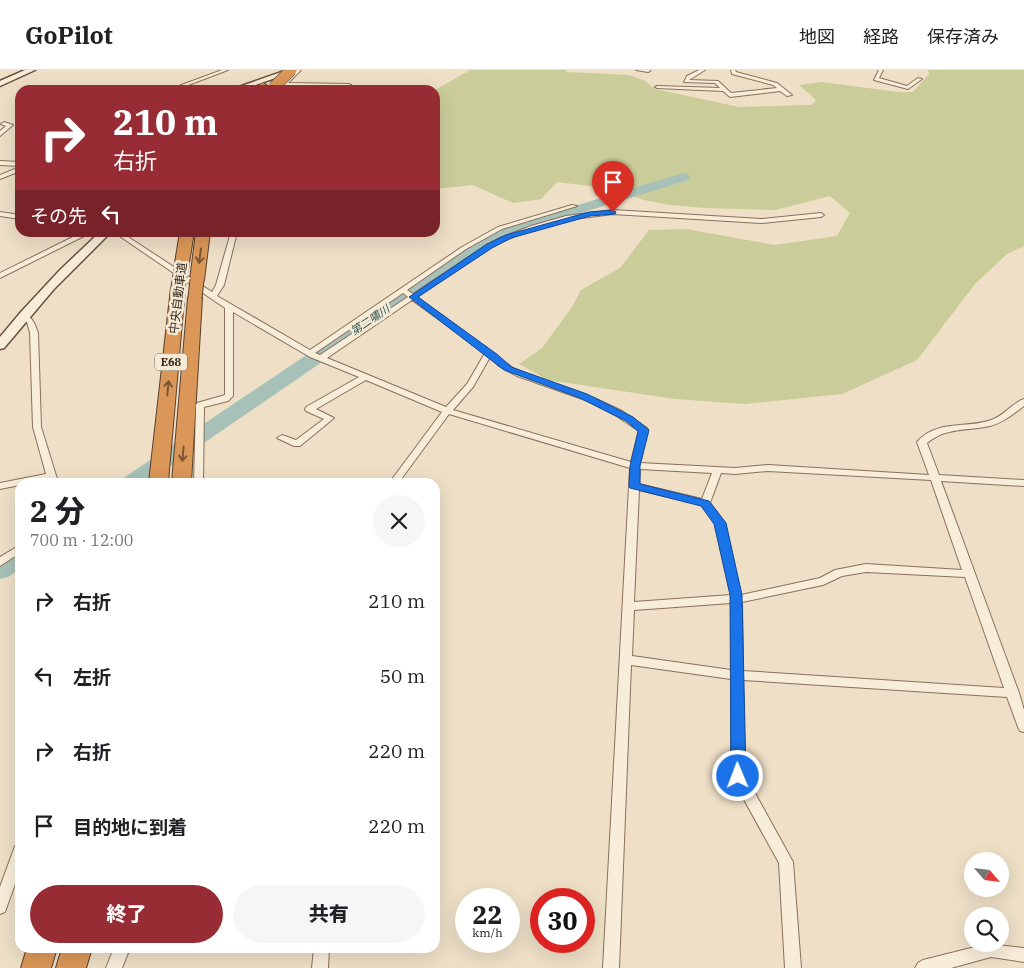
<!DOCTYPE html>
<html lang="ja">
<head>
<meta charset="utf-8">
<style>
	:root { --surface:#fff; --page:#f6f6f6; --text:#202124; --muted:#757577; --line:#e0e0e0; --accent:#972c35 }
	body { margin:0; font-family:"IBM Plex Serif","Noto Sans JP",serif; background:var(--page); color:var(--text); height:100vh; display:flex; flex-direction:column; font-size:19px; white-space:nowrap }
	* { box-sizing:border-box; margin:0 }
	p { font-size:16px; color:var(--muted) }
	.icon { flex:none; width:28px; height:28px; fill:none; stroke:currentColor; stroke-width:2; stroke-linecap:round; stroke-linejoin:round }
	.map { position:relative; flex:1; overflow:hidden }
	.panel { position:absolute; left:15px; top:408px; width:425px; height:475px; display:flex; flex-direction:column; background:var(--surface); border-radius:15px; box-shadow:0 5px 20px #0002 }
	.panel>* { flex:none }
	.top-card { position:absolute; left:15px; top:15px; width:425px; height:152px; border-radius:15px; box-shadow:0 5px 20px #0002; background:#972c35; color:#fff; overflow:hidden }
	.needle { width:32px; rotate:118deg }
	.tools { position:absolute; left:964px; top:782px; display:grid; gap:10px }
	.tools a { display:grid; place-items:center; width:45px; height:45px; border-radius:50%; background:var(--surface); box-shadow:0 5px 20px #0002; font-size:25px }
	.speed { position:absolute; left:455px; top:818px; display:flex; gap:10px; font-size:25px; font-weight:700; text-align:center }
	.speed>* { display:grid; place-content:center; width:65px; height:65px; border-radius:50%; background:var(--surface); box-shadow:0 5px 20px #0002; line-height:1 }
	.speed small { font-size:12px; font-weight:400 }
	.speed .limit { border:8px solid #d22; background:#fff; color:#111 }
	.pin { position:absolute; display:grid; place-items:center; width:42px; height:42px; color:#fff; margin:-51px -21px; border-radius:50% 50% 50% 0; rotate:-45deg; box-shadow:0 0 5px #0007 }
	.pin .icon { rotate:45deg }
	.me { position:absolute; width:55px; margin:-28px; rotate:359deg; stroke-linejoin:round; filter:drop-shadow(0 0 4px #0008) }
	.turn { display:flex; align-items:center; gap:18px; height:105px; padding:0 15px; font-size:22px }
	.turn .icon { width:65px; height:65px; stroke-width:2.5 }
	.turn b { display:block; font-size:35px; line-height:42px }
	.then { display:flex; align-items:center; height:48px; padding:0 15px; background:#0003; gap:10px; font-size:19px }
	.round { display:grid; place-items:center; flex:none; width:52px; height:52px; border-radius:26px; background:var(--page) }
	.overview { display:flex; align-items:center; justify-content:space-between; height:85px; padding:0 15px }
	h1 { font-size:30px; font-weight:800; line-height:38px }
	.primary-button { display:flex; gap:10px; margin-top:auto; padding:10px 15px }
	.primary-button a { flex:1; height:58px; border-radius:30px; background:var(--accent); color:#fff; font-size:20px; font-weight:800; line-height:58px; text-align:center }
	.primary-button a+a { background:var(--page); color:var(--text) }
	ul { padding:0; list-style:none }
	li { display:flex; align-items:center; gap:15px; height:75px; padding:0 15px }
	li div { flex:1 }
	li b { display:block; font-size:19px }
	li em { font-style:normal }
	header { display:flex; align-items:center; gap:30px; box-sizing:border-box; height:70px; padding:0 25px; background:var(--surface); border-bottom:1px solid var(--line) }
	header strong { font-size:24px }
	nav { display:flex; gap:28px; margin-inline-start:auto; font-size:18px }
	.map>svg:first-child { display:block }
	.green { fill:#cacc99 }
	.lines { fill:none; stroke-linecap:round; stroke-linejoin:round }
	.river { fill:#a7c1b8; fill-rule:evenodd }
	.street-casing { stroke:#89705c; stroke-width:2 }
	.secondary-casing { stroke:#6b513f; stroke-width:3 }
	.highway-casing { stroke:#573f30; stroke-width:2 }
	.street { fill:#f8edd9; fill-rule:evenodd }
	.secondary { fill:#f8edd9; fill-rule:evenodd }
	.highway { fill:#db9758; fill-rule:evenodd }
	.highway-bridge-far1-casing { stroke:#573f30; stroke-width:12; stroke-linecap:butt }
	.highway-bridge-casing { stroke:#573f30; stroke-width:15; stroke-linecap:butt }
	.highway-bridge-far1 { stroke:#db9758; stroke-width:11 }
	.highway-bridge { stroke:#db9758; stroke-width:13 }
	.oneway { stroke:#7a5636 }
	.route { fill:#1a73e8; stroke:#114b97 }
	.labels { text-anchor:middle; stroke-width:5; stroke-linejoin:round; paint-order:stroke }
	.far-water-label { font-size:11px; font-style:italic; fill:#2f5953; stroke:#f5ead5 }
	.shield { fill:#f5ead5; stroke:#716456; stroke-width:1 }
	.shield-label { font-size:11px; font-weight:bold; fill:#392a1f }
	.street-label { font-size:12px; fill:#392a1f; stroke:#f5ead5 }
</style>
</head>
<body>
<header>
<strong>GoPilot</strong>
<nav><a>地図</a><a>経路</a><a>保存済み</a></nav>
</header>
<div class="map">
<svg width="1024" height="898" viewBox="0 0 1024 898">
	<rect width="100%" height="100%" fill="#eedfc6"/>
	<polygon class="green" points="470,0 565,0 567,2 629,5 645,11 655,19 739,37 812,35 816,30 799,15 822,12 898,22 913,22 929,4 928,0 1024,0 1024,176 1007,184 975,214 917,290 842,324 745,334 675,329 548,310 519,294 542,278 572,237 581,220 620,198 649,160 686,159 775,175 837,166 850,143 830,126 775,140 706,138 670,135 644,130 605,118 557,112 541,129 513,133 473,115 435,119 435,20"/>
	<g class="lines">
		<g class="river">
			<polygon points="683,103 688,104 690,107 688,110 506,166 493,172 411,228 392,244 147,412 122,412 125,407 483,166 496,160"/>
			<polygon points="20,479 20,499 8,507 0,509 0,489 12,481"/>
		</g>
		<defs>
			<g id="street">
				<polygon points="222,0 228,0 175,20 168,20"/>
				<polygon points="296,0 301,0 288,13 349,14 351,15 350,19 346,20 346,16 287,16 288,18 284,18 282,14"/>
				<polygon points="636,0 650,0 650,1 648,2"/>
				<polygon points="699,0 705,0 689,10 718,11 731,23 777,18 773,15 732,4 731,0 735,0 736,2 777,13 792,25 787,26 780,21 730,27 723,21 657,18 655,17 657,16 720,18 715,13 684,12 687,6"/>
				<polygon points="879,0 883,0 879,8 907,16 918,8 922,9 908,19 874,10"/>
				<polygon points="4,52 13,55 0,66 0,61 6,56 1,54"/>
				<polygon points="0,91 20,92 20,96 0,95"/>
				<polygon points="20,97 20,101 0,109 0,105"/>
				<path d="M572 135 577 136 502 159 466 179 407 220 413 224 487 175 500 168 531 156 566 146 613 140 761 149 821 143 824 145 821 147 761 153 613 144 566 150 520 164 491 177 417 227 513 298 534 307 594 328 622 341 647 358 648 360 640 393 735 398 768 395 929 405 917 372C937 349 966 359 991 350 1004 346 1012 333 1024 329V336C1013 344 1004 352 990 356 968 361 946 357 927 373L939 405 1024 410V416L941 411 1019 623 1024 640V662L1020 661 1018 657 1007 627 743 610 745 705 793 792 801 898H785L779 793 731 706V609L631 595 619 898H603L630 398 449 344 399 412H390L442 342 366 310 316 339 334 348 300 376H294L277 368 282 365 296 370 324 349 306 341 305 339 306 337 359 307 310 287 233 242V326L228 331 204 337 203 412H194L196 335 197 333 225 325V238L118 165 110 162 122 163 212 222 216 215 231 162H237L224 215 217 226 310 280 462 177 498 157ZM403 223 408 227 320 285 315 283ZM412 230 485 283 467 314 446 337 327 288ZM490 287 499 296 517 306 588 331 615 345 639 361 631 392 453 340 473 317ZM640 399 712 403 702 429 639 414ZM768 401 931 410 962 500 866 494 835 500 820 508 741 525 725 453 710 433 721 403 735 404ZM639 420 702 435 715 453 731 525 634 532ZM866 502 965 507 1004 618 743 601 742 532 823 515 842 506ZM731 533V600L632 586 634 540Z"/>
				<polygon points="0,142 20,145 20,149 0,146"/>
				<polygon points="83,162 92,162 0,208 0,203"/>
				<path d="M19 244C31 243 35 253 38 263L41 357 58 412H49L47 409 31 412H20V415L0 419V413L46 404 33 357 30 263 27 252 19 248Z"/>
				<polygon points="20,475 20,483 0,496 0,487"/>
				<polygon points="20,774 20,800 5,842 0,844 0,817 15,776"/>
				<polygon points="987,874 1024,878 1024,892 991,887 951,898 915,898 918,893 923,890"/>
				<polygon points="114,878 130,878 122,898 106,898"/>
				<polygon points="314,878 329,878 328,898 312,898"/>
			</g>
			<g id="secondary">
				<polygon points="25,0 35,0 0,16 0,11"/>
				<polygon points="287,0 298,0 241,20 230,20"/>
				<polygon points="100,162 111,162 54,219 4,278 0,279 0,267 21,242 60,200"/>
			</g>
			<g id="highway">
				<polygon points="263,13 268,16 265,20 255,20 260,14"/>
				<polygon points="180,162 194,162 188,199 186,202 176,202 174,199"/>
				<polygon points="196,162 210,162 204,210 202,213 192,213 190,210"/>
				<polygon points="178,214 183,215 185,218 168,412 149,412 171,218 173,215"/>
				<polygon points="195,224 200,225 202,228 191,412 172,412 188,228 190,225"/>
				<polygon points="27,878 57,878 51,898 21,898"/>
				<polygon points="62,878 92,878 86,898 56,898"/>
			</g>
		</defs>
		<use href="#street" class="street-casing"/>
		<use href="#secondary" class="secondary-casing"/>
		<use href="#highway" class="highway-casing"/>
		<use href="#street" class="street"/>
		<use href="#secondary" class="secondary"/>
		<use href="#highway" class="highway"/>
		<defs>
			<polyline id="highway-bridge-far1" points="274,17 291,0"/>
			<g id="highway-bridge">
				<polyline points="178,218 181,199"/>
				<polyline points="195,228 197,210"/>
			</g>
		</defs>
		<use href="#highway-bridge-far1" class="highway-bridge-far1-casing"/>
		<use href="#highway-bridge" class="highway-bridge-casing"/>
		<use href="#highway-bridge-far1" class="highway-bridge-far1"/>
		<use href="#highway-bridge" class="highway-bridge"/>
	</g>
	<defs><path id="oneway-shaft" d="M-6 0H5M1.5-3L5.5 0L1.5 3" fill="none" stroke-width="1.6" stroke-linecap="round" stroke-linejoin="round" transform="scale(1.25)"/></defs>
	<g class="oneway">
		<use href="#oneway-shaft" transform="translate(200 186) rotate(97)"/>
		<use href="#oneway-shaft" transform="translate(168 318) rotate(-84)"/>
		<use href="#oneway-shaft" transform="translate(183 384) rotate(95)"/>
	</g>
	<polygon class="route" points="613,140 616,142 615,144 590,146 511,168 492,178 418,227 498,285 511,297 587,324 633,347 649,360 640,396 640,414 709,431 726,453 742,525 746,706 744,710 738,712 733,710 731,706 730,525 714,454 701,436 630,418 629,416 630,396 638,361 626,351 580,328 504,300 409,227 487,174 506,165 589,142"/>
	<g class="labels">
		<g class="far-water-label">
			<text transform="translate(370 250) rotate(-34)" y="4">第二嘯川</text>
		</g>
		<rect class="shield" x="155" y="283.5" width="32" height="17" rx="4"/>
		<g class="shield-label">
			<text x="171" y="296">E68</text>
		</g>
		<g class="street-label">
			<text transform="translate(178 228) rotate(-83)" y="4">中央自動車道</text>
		</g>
	</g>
</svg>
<div class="tools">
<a><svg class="needle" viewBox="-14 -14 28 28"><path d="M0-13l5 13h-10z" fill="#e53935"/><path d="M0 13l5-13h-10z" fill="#757577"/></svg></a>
<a><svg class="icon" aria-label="search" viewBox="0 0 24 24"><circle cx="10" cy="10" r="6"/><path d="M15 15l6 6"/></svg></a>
</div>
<div class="speed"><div>22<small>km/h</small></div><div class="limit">30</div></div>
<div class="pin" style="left:613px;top:142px;background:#d93025"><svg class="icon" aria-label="arrive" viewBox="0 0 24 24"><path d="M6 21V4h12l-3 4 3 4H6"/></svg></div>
<svg class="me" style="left:738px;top:706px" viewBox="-20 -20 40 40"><circle r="17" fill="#1a73e8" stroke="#fff" stroke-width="3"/><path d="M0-11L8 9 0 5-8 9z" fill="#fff"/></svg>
<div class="top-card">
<div class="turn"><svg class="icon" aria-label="right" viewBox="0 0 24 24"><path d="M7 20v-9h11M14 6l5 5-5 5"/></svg><div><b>210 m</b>右折</div></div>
<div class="then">その先<svg class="icon" aria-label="left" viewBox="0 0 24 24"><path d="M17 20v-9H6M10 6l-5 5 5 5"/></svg></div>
</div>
<section class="panel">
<div class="overview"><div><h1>2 分</h1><p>700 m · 12:00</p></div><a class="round"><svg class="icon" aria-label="close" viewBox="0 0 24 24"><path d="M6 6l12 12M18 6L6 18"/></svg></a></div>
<ul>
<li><svg class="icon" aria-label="right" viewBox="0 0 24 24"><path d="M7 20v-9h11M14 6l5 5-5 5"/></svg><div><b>右折</b></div><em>210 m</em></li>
<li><svg class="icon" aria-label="left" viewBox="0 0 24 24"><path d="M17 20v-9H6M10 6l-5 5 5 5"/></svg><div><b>左折</b></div><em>50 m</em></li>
<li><svg class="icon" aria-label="right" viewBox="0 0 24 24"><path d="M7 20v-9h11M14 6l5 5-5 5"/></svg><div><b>右折</b></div><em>220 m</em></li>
<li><svg class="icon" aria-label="arrive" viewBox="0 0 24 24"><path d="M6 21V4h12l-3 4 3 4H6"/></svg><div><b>目的地に到着</b></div><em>220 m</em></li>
</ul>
<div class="primary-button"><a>終了</a><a>共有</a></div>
</section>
</div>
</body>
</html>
